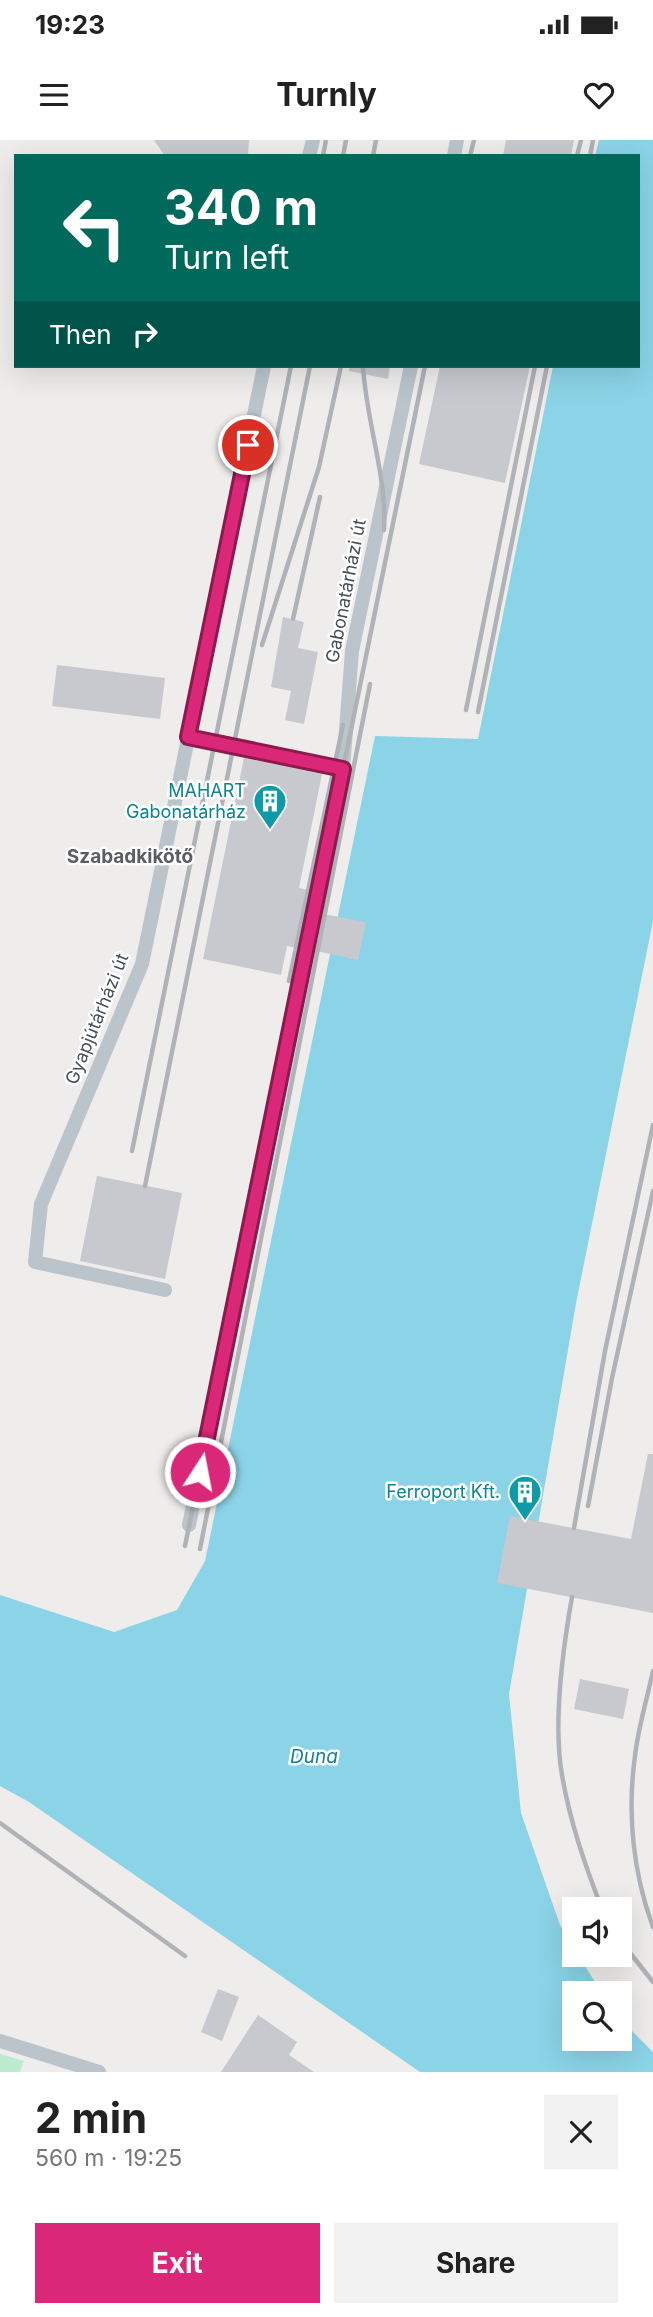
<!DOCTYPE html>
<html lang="en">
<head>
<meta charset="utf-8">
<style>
	:root { --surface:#fff; --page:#f2f2f2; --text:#222; --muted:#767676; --accent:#db2777 }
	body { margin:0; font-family:Inter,sans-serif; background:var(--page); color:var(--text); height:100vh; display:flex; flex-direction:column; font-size:26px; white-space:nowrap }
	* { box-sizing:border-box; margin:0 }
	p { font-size:23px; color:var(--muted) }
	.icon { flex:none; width:38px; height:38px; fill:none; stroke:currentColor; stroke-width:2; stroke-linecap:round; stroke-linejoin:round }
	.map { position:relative; height:1932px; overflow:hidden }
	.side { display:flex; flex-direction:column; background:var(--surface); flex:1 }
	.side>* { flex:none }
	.banner { position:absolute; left:14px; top:14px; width:626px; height:214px; border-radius:0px; box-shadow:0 7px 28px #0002; background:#00695c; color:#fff; overflow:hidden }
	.fabs { position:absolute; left:562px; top:1757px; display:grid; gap:14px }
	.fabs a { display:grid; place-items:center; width:70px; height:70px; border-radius:0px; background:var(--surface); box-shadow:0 7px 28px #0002; font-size:35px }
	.pin { position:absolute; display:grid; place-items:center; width:60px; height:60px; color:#fff; margin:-30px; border:4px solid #fff; border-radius:50%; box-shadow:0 2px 7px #0007 }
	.me { position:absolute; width:77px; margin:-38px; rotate:11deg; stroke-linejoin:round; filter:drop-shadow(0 0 5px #0008) }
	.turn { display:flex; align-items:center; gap:24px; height:147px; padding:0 35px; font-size:32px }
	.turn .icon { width:91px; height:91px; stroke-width:2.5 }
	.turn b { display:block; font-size:49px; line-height:60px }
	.then { display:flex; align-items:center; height:66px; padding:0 35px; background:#0003; gap:14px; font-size:26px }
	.round { display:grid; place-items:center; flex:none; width:74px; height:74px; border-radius:0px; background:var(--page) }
	.summary { display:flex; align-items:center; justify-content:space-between; height:119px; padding:0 35px }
	h1 { font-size:42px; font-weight:700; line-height:52px }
	.button { display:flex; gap:14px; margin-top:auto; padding:14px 35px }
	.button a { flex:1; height:80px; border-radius:0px; background:var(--accent); color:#fff; font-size:28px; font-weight:700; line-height:80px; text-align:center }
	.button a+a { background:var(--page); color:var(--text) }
	.status { display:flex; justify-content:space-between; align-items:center; height:49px; padding:0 35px; background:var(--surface); direction:ltr }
	.status svg { height:19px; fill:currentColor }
	header { display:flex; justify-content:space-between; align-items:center; height:91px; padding:0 35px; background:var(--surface); font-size:32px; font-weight:700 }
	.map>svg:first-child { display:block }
	.green { fill:#bceccf }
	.water { fill:#8bd3e7 }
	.building { fill:#c7c9cf }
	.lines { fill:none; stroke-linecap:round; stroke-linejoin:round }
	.minor { stroke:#bbc4cb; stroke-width:14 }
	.rail { stroke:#afb2b7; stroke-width:4.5 }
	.route-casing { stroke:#8e194d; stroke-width:18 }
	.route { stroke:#db2777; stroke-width:12 }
	.labels { text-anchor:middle; stroke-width:5; stroke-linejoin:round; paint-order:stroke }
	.street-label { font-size:18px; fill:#465059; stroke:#fff }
	.culture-label { font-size:18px; fill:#0d838f; stroke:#fff; text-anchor:end }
	.neighbourhood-label { font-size:19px; font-weight:bold; fill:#5a5d61; stroke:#fff }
	.water-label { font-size:19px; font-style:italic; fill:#13809f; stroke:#fff }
</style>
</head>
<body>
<div class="status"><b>19:23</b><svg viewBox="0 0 49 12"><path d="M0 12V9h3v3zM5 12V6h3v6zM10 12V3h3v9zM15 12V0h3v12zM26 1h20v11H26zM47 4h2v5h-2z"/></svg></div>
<header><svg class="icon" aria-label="menu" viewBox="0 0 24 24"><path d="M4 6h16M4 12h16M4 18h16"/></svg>Turnly<svg class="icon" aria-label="heart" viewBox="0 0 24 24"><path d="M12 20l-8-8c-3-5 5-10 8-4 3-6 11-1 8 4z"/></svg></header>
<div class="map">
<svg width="653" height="1932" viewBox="0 0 653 1932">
	<rect width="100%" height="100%" fill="#efecec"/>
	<polygon class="green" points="0,1914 24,1921 20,1932 0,1932"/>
	<polygon class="water" points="599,0 653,0 653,781 576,1163 509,1554 521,1673 560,1785 574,1808 574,1815 578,1815 602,1853 574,1853 574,1899 620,1899 620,1879 653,1912 653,1932 420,1932 29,1662 0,1646 0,1455 114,1492 177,1470 205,1421 375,596 478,599 553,226 639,226 639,16 595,16"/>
	<g class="building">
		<polygon points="154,0 249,0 248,16 165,16"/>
		<polygon points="506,0 574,0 571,16 503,16"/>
		<polygon points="350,226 390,226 388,239 349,231"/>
		<polygon points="440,226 530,226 505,343 419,324"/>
		<polygon points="283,477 304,482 298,508 318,512 304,584 285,580 291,551 271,547"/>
		<polygon points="57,525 165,538 160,579 52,566"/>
		<polygon points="244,618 322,634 299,748 309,750 297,808 287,806 281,835 203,819"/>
		<polygon points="323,774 366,782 358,820 316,811"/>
		<polygon points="97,1036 182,1053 165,1139 80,1121"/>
		<polygon points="648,1314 653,1314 653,1473 497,1443 510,1376 631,1399"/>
		<polygon points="580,1539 629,1549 623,1579 574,1569"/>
		<polygon points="218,1849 239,1857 222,1901 201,1892"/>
		<polygon points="258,1875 297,1902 289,1915 314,1932 221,1932"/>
	</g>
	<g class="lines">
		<g class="minor">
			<polyline points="309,16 313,0"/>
			<polyline points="454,16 457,0"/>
			<polyline points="188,597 343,629"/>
			<polyline points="165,1150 35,1122 41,1064 142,824 264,226"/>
			<polyline points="189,1385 343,629 352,511 411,226"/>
			<polyline points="0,1901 99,1932"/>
		</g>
		<g class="rail">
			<polyline points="323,16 326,0"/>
			<polyline points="343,16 346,0"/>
			<polyline points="373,16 376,0"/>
			<polyline points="470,16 474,0"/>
			<polyline points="577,16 581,0"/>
			<polyline points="590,16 593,0"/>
			<path d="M363 226C366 282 387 334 384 390"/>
			<polyline points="293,479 320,357"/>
			<polyline points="262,505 319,327 341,226"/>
			<polyline points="466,570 535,226"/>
			<polyline points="478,572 547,226"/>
			<polyline points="289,841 343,585"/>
			<polyline points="132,1011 291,226"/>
			<polyline points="145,1046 310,226"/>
			<polyline points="588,1366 612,1238 653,1051"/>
			<polyline points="574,1388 605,1211 653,985"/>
			<polyline points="185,1406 425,226"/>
			<polyline points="200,1409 370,544"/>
			<path d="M572 1457C563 1508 553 1584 562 1635 570 1682 585 1725 602 1769"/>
			<path d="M653 1531C647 1559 638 1588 635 1616 627 1673 633 1733 653 1787"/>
			<polyline points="0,1683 185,1816"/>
			<polyline points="620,1800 653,1842"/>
		</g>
	</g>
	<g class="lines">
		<defs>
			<polyline id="route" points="200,1332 343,629 188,597 248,305"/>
		</defs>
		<use href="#route" class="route-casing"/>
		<use href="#route" class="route"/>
	</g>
	<defs>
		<symbol id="building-pin" viewBox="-11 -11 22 30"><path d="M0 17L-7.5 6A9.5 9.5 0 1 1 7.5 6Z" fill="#0f9aa8" stroke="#fff"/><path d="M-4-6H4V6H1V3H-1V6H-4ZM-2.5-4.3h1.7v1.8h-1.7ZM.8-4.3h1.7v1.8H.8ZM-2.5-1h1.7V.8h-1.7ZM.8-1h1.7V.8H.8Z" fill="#fff"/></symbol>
	</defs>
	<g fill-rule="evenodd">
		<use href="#building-pin" x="251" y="642" width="38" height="52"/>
		<use href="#building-pin" x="506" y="1333" width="38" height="52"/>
	</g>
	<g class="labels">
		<g class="street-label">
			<text transform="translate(346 451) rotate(-79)" y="6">Gabonatárházi út</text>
			<text transform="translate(97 879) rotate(-68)" y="6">Gyapjútárházi út</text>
		</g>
		<g class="culture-label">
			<text x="246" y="657">MAHART<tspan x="246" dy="21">Gabonatárház</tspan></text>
			<text x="500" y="1358">Ferroport Kft.</text>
		</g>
		<g class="neighbourhood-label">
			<text x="130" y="723">Szabadkikötő</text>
		</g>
		<g class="water-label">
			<text x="314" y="1623">Duna</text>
		</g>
	</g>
</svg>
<div class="fabs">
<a><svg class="icon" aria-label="sound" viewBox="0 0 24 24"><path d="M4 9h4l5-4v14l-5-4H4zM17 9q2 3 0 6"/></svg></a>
<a><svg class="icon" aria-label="search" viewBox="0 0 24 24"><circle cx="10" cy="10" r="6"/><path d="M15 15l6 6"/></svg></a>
</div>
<div class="pin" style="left:248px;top:305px;background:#d93025"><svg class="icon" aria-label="arrive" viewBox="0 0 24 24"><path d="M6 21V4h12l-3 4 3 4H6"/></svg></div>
<svg class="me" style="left:200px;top:1332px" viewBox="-20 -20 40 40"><circle r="17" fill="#db2777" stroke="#fff" stroke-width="3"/><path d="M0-11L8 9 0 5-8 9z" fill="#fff"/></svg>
<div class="banner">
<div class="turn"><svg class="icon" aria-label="left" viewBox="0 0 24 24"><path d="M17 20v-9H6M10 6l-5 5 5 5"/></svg><div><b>340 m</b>Turn left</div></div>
<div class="then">Then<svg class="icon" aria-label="right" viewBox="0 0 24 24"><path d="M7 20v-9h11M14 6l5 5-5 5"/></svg></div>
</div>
</div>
<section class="side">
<div class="summary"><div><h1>2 min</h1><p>560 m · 19:25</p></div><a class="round"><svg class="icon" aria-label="close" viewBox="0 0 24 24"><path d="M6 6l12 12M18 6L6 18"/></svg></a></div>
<div class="button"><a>Exit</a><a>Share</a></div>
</section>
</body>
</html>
